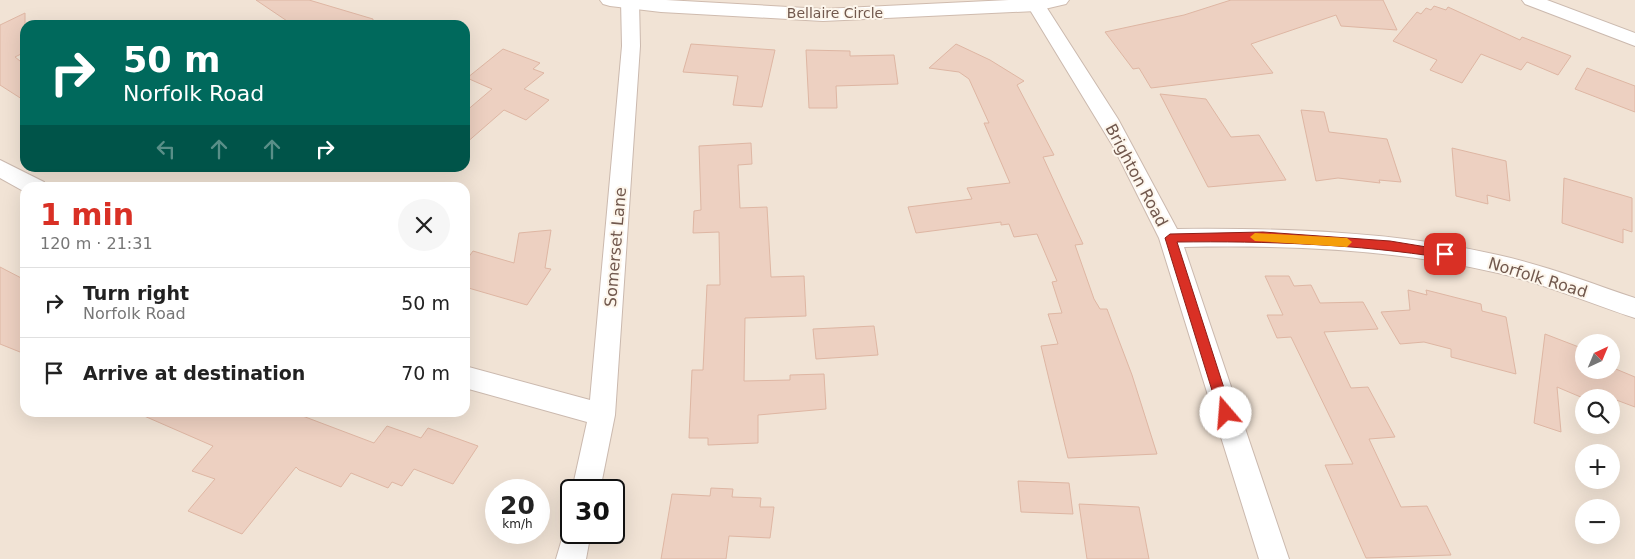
<!DOCTYPE html>
<html lang="en">
<head>
<meta charset="utf-8">
<style>
	:root { --surface:#fff; --page:#f6f6f6; --text:#222; --muted:#767676; --line:#e0e0e0; --accent:#d93025 }
	body { margin:0; font-family:"DejaVu Sans",sans-serif; background:var(--page); color:var(--text); height:100vh; display:flex; flex-direction:column; font-size:19px; white-space:nowrap }
	* { box-sizing:border-box; margin:0 }
	p { font-size:16px; color:var(--muted) }
	.icon { flex:none; width:28px; height:28px; fill:none; stroke:currentColor; stroke-width:2; stroke-linecap:round; stroke-linejoin:round }
	.map { position:relative; flex:1; overflow:hidden }
	.panel { position:absolute; left:20px; top:182px; width:450px; height:235px; display:flex; flex-direction:column; background:var(--surface); border-radius:15px; box-shadow:0 5px 20px #0002 }
	.panel>* { flex:none }
	.top-card { position:absolute; left:20px; top:20px; width:450px; height:152px; border-radius:15px; box-shadow:0 5px 20px #0002; background:#00695c; color:#fff; overflow:hidden }
	.needle { width:32px; rotate:44deg }
	.fabs { position:absolute; left:1575px; top:334px; display:grid; gap:10px }
	.fabs a { display:grid; place-items:center; width:45px; height:45px; border-radius:50%; background:var(--surface); box-shadow:0 5px 20px #0002; font-size:25px }
	.speed { position:absolute; left:485px; top:479px; display:flex; gap:10px; font-size:25px; font-weight:700; text-align:center }
	.speed>* { display:grid; place-content:center; width:65px; height:65px; border-radius:50%; background:var(--surface); box-shadow:0 5px 20px #0002; line-height:1 }
	.speed small { font-size:12px; font-weight:400 }
	.speed .limit { border:2px solid #111; border-radius:8px; background:#fff; color:#111 }
	.pin { position:absolute; display:grid; place-items:center; width:42px; height:42px; color:#fff; margin:-21px; border-radius:10px; box-shadow:0 2px 8px #0006 }
	.me { position:absolute; width:55px; margin:-28px; rotate:342deg; stroke-linejoin:round; filter:drop-shadow(0 0 4px #0008) }
	.turn { display:flex; align-items:center; gap:18px; height:105px; padding:0 20px; font-size:22px }
	.turn .icon { width:65px; height:65px; stroke-width:2.5 }
	.turn b { display:block; font-size:35px; line-height:42px }
	.lanes { display:flex; align-items:center; height:48px; padding:0 20px; background:#0003; justify-content:center; gap:25px; direction:ltr }
	.lanes .off { opacity:.35 }
	.round { display:grid; place-items:center; flex:none; width:52px; height:52px; border-radius:26px; background:var(--page) }
	.head { display:flex; align-items:center; justify-content:space-between; height:85px; padding:0 20px }
	h1 { font-size:30px; font-weight:600; line-height:38px; color:var(--accent) }
	ul { padding:0; list-style:none }
	li { display:flex; align-items:center; gap:15px; height:70px; padding:0 20px; border-top:1px solid var(--line) }
	li div { flex:1 }
	li b { display:block; font-size:19px }
	li em { font-style:normal }
	.map>svg:first-child { display:block }
	.residential { fill:#f1e3d5; fill-rule:evenodd }
	.building { fill:#edd0c1; stroke:#deb6a3 }
	.lines { fill:none; stroke-linecap:round; stroke-linejoin:round }
	.street-casing { stroke:#cbb9ae; stroke-width:2 }
	.secondary-casing { stroke:#cfbbae; stroke-width:2 }
	.street { fill:#fff; fill-rule:evenodd }
	.secondary { fill:#fff; fill-rule:evenodd }
	.route { fill:#d93025; stroke:#8d1f18 }
	.slow { fill:#f59e0b }
	.labels { text-anchor:middle; stroke-width:4; stroke-linejoin:round; paint-order:stroke }
	.far-street-label { font-size:14px; fill:#71584d; stroke:#fdf6ec }
	.street-label { font-size:16px; fill:#71584d; stroke:#fdf6ec }
</style>
</head>
<body>
<div class="map">
<svg width="1635" height="559" viewBox="0 0 1635 559">
	<rect width="100%" height="100%" fill="#faf1e6"/>
	<path class="residential" d="M0 0H1635V559H0ZM25 25H465V168H25ZM25 188H465V412H25ZM1584 342H1611V370H1584ZM1584 398H1611V425H1584ZM1584 452H1611V480H1584ZM496 490H539V532H496ZM571 490H614V532H571ZM1584 508H1611V535H1584Z"/>
	<g class="building">
		<polygon points="256,0 309,0 373,19 373,25 293,25"/>
		<polygon points="1231,0 1383,0 1397,30 1341,26 1336,15 1251,44 1273,73 1151,88 1139,68 1133,69 1105,32 1184,15"/>
		<polygon points="1434,6 1446,10 1448,7 1520,40 1522,37 1571,56 1558,75 1527,62 1521,70 1481,54 1462,83 1430,70 1437,60 1393,41 1417,12 1421,14 1426,8 1431,10"/>
		<polygon points="25,13 25,52 15,57 25,65 25,101 0,85 0,25"/>
		<polygon points="691,44 775,50 762,107 733,105 738,76 683,72"/>
		<polygon points="956,44 990,60 1024,81 1017,85 1054,155 1043,157 1083,244 1075,245 1094,299 1100,309 1107,309 1132,375 1157,454 1068,458 1041,346 1058,344 1048,314 1062,313 1052,282 1057,281 1037,234 1014,237 1009,224 1001,225 1001,222 916,233 908,207 972,199 967,188 1010,183 984,123 989,123 969,79 959,72 929,68"/>
		<polygon points="503,49 540,63 533,69 544,73 524,89 549,100 526,120 504,110 465,144 465,112 492,89 467,78"/>
		<polygon points="806,50 850,51 850,56 894,55 898,84 836,86 837,108 809,108"/>
		<polygon points="1587,68 1635,86 1635,112 1575,89"/>
		<polygon points="1160,94 1206,99 1231,137 1259,135 1286,180 1208,187"/>
		<polygon points="1301,110 1324,112 1329,132 1387,139 1401,182 1379,180 1380,183 1338,178 1316,181"/>
		<polygon points="751,143 752,164 738,165 740,208 767,207 771,277 804,276 806,316 745,318 744,381 790,380 790,375 824,374 826,409 758,415 758,443 708,445 708,438 689,438 692,370 703,370 707,285 720,285 719,232 693,233 694,211 701,210 699,146"/>
		<polygon points="1452,148 1506,161 1510,201 1487,195 1488,204 1456,196"/>
		<polygon points="1564,178 1632,198 1632,232 1623,229 1623,243 1562,223"/>
		<polygon points="551,230 545,268 551,269 527,305 465,287 465,262 473,251 514,263 519,233"/>
		<polygon points="0,267 25,280 25,354 0,344"/>
		<polygon points="1265,276 1289,276 1294,286 1311,285 1320,303 1363,302 1378,329 1324,332 1351,388 1368,387 1395,437 1369,439 1401,507 1427,506 1451,555 1366,558 1325,465 1353,464 1291,337 1277,338 1267,315 1283,315"/>
		<polygon points="1408,290 1427,295 1426,290 1481,304 1482,311 1506,317 1516,374 1451,357 1451,349 1424,342 1400,344 1381,312 1410,310"/>
		<polygon points="874,326 878,355 816,359 813,329"/>
		<polygon points="1545,334 1584,349 1584,370 1611,370 1611,367 1635,377 1635,407 1611,398 1583,398 1557,387 1561,432 1534,423"/>
		<polygon points="135,412 292,412 374,443 387,426 421,438 428,428 478,446 453,484 414,469 402,486 392,482 388,488 351,473 341,487 299,470 296,467 242,534 188,511 215,479 192,471 213,446"/>
		<polygon points="1018,481 1069,483 1073,514 1021,512"/>
		<polygon points="711,488 733,489 732,497 761,498 760,507 774,507 770,538 729,536 726,559 661,559 672,494 710,496"/>
		<polygon points="1079,504 1139,507 1149,559 1087,559"/>
	</g>
	<g class="lines">
		<defs>
			<g id="street">
				<polygon points="621,0 639,0 640,46 615,415 600,490 572,490 587,422 465,388 465,366 590,400 622,46"/>
				<path d="M1038 0 1045 5 1118 119 1177 229C1285 228 1393 231 1498 255 1544 265 1590 283 1635 298V318C1589 303 1545 284 1498 273 1395 249 1289 245 1184 247L1289 559H1259L1159 238 1114 148 1027 5 1030 1Z"/>
				<polygon points="1522,0 1547,0 1635,33 1635,46 1525,4"/>
				<polygon points="0,160 44,182 47,188 25,188 25,192 0,178"/>
				<polygon points="571,520 571,532 591,532 586,559 556,559 567,522"/>
			</g>
			<polygon id="secondary" points="600,0 666,0 823,9 1009,0 1069,0 1066,4 1036,11 823,21 661,12 610,6 603,4"/>
		</defs>
		<use href="#street" class="street-casing"/>
		<use href="#secondary" class="secondary-casing"/>
		<use href="#street" class="street"/>
		<use href="#secondary" class="secondary"/>
	</g>
	<path class="route" d="M1263 232 1390 241 1445 250 1450 254 1445 258C1356 244 1267 241 1177 242L1232 413 1226 419 1219 413 1165 238 1170 234Z"/>
	<polygon class="slow" points="1255,233 1347,238 1352,242 1347,247 1255,241 1250,237"/>
	<g class="labels">
		<g class="far-street-label">
			<text x="835" y="18">Bellaire Circle</text>
		</g>
		<g class="street-label">
			<text transform="translate(1137 175) rotate(62)" y="6">Brighton Road</text>
			<text transform="translate(615 247) rotate(-85)" y="6">Somerset Lane</text>
			<text transform="translate(1538 277) rotate(17)" y="6">Norfolk Road</text>
		</g>
	</g>
</svg>
<div class="fabs">
<a><svg class="needle" viewBox="-14 -14 28 28"><path d="M0-13l5 13h-10z" fill="#e53935"/><path d="M0 13l5-13h-10z" fill="#767676"/></svg></a>
<a><svg class="icon" aria-label="search" viewBox="0 0 24 24"><circle cx="10" cy="10" r="6"/><path d="M15 15l6 6"/></svg></a>
<a>+</a>
<a>−</a>
</div>
<div class="speed"><div>20<small>km/h</small></div><div class="limit">30</div></div>
<div class="pin" style="left:1445px;top:254px;background:#d93025"><svg class="icon" aria-label="arrive" viewBox="0 0 24 24"><path d="M6 21V4h12l-3 4 3 4H6"/></svg></div>
<svg class="me" style="left:1226px;top:413px" viewBox="-20 -20 40 40"><circle r="19" fill="#fff"/><path d="M0-13L10 11 0 6-10 11z" fill="#d93025"/></svg>
<div class="top-card">
<div class="turn"><svg class="icon" aria-label="right" viewBox="0 0 24 24"><path d="M7 20v-9h11M14 6l5 5-5 5"/></svg><div><b>50 m</b>Norfolk Road</div></div>
<div class="lanes"><svg class="icon off" aria-label="left" viewBox="0 0 24 24"><path d="M17 20v-9H6M10 6l-5 5 5 5"/></svg><svg class="icon off" aria-label="ahead" viewBox="0 0 24 24"><path d="M12 20V5M6 11l6-6 6 6"/></svg><svg class="icon off" aria-label="ahead" viewBox="0 0 24 24"><path d="M12 20V5M6 11l6-6 6 6"/></svg><svg class="icon" aria-label="right" viewBox="0 0 24 24"><path d="M7 20v-9h11M14 6l5 5-5 5"/></svg></div>
</div>
<section class="panel">
<div class="head"><div><h1>1 min</h1><p>120 m · 21:31</p></div><a class="round"><svg class="icon" aria-label="close" viewBox="0 0 24 24"><path d="M6 6l12 12M18 6L6 18"/></svg></a></div>
<ul>
<li><svg class="icon" aria-label="right" viewBox="0 0 24 24"><path d="M7 20v-9h11M14 6l5 5-5 5"/></svg><div><b>Turn right</b><p>Norfolk Road</p></div><em>50 m</em></li>
<li><svg class="icon" aria-label="arrive" viewBox="0 0 24 24"><path d="M6 21V4h12l-3 4 3 4H6"/></svg><div><b>Arrive at destination</b></div><em>70 m</em></li>
</ul>
</section>
</div>
</body>
</html>
